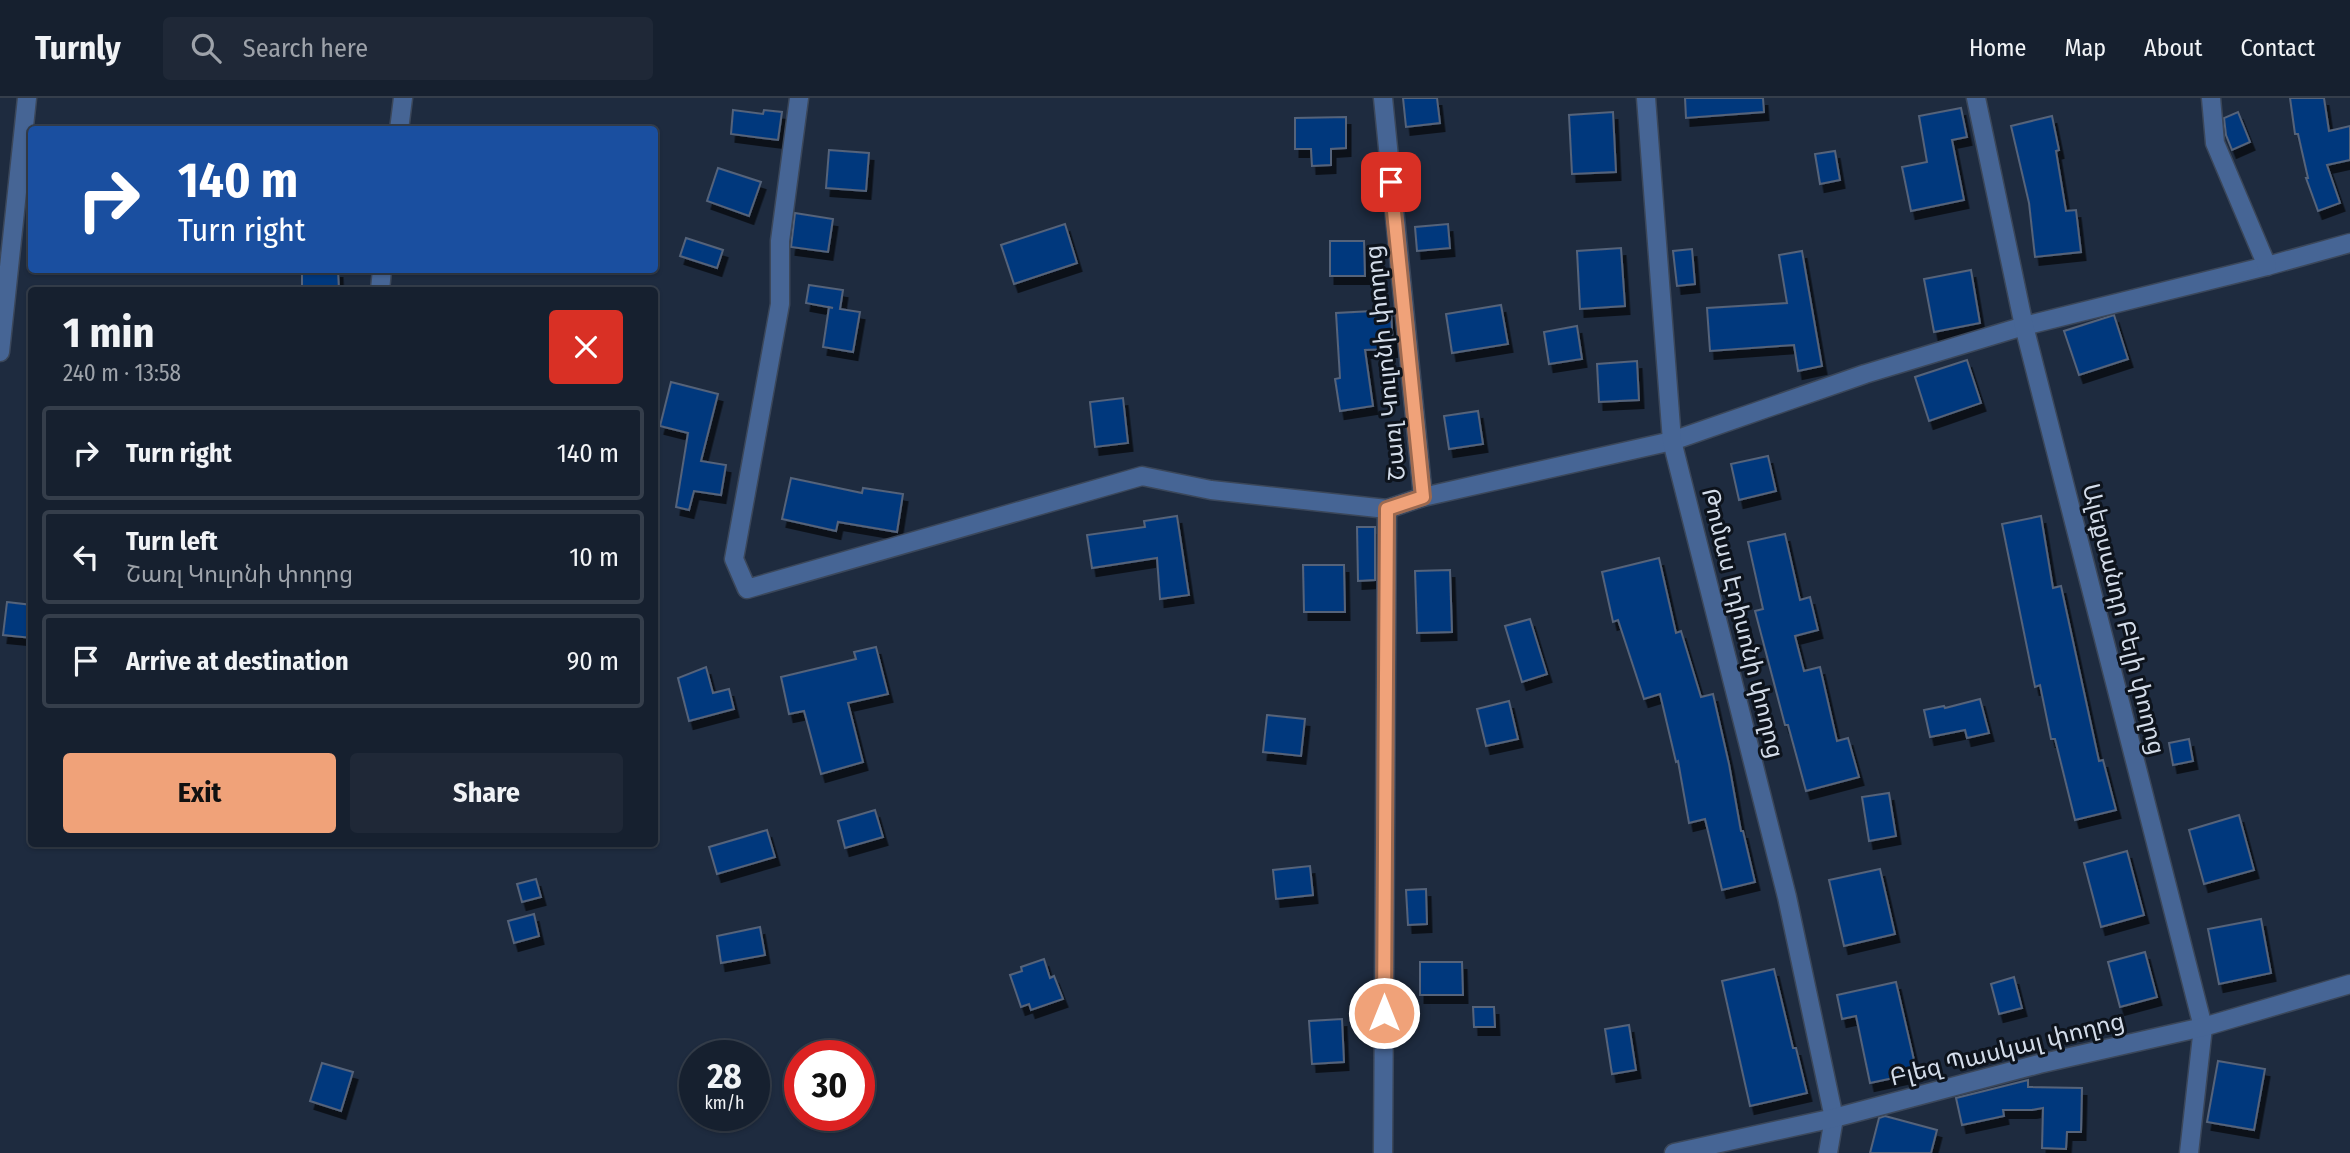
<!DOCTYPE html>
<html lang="en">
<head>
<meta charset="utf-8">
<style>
	:root { --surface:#16202f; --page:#1f2837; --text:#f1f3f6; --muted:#9ea3aa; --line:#353e4b; --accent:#f0a279 }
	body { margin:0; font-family:"Fira Sans Condensed","Noto Sans Armenian",sans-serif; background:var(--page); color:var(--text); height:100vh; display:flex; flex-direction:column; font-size:26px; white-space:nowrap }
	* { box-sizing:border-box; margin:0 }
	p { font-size:23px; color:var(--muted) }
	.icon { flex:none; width:38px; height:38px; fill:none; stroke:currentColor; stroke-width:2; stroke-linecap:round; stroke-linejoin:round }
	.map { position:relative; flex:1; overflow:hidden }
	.sheet { position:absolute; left:28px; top:189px; width:630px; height:560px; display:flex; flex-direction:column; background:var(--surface); border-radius:7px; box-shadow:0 2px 5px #0004,0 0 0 2px var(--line) }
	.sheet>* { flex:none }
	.hud { position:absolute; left:28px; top:28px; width:630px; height:147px; border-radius:7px; box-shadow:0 2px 5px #0004,0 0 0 2px var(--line); background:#1a4fa0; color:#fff; overflow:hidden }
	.speed { position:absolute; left:679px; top:942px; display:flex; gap:14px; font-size:35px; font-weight:700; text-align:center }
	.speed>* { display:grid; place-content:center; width:91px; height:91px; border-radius:50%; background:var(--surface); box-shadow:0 2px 5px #0004,0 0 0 2px var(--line); line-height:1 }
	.speed small { font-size:18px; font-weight:400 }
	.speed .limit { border:10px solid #d22; background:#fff; color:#111 }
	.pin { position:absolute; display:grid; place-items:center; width:60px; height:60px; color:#fff; margin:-30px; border-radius:14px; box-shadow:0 4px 10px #0006 }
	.me { position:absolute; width:77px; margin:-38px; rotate:0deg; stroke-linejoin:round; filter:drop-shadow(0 0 5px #0008) }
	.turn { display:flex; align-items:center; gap:24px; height:147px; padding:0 35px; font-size:32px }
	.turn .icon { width:91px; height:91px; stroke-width:2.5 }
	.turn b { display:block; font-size:49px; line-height:60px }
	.round { display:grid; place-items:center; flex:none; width:74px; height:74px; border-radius:7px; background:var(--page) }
	.headline { display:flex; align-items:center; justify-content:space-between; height:119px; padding:0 35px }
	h1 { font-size:42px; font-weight:700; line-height:52px }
	.primary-button { display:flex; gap:14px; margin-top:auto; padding:14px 35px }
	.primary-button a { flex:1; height:80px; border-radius:7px; background:var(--accent); color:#111; font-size:28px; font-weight:700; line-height:80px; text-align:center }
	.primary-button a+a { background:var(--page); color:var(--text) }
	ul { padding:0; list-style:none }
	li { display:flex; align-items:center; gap:21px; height:94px; margin:0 14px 10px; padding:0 21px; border:4px solid var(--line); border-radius:7px }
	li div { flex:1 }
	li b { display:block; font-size:26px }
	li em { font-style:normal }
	header { display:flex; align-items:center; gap:42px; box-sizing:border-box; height:98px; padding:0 35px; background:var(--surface); border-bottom:2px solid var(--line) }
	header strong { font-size:33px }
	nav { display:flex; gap:38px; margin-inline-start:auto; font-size:24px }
	.search { width:490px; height:63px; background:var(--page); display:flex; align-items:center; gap:18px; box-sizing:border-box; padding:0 24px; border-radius:7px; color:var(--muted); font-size:26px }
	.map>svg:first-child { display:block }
	.building { fill:#06387d; stroke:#54637a; stroke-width:2; filter:url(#shadow) }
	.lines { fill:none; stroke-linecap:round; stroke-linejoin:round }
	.street-casing { stroke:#3b475a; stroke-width:21 }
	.street { stroke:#466595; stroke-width:18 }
	.route-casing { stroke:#9c694f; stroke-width:18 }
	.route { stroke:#f0a279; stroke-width:12 }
	.labels { text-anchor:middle; stroke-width:6; stroke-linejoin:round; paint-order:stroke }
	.street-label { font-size:24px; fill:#d3dce9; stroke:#0d131c }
</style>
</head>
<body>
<header>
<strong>Turnly</strong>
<div class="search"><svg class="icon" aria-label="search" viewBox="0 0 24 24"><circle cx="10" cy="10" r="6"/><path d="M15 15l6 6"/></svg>Search here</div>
<nav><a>Home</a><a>Map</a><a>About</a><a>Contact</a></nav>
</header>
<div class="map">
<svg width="2350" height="1055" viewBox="0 0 2350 1055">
	<defs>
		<filter id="shadow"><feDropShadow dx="4.5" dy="8" stdDeviation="0" flood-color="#0009"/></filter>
	</defs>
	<rect width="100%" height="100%" fill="#1e2b3f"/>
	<g class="building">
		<polygon points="1403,0 1437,0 1440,25 1406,29"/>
		<polygon points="1685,0 1763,0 1764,14 1686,20"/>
		<polygon points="2290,0 2324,0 2329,33 2350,28 2350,62 2327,67 2340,105 2318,113 2306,80 2308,80 2298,36 2295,36"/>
		<polygon points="1961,10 1967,39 1952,42 1964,102 1911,113 1902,69 1927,64 1919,18"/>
		<polygon points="733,12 763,16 764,12 782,14 778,42 731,36"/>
		<polygon points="1613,14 1616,74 1572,76 1569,17"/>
		<polygon points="2238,14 2250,44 2232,52 2226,37 2224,20"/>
		<polygon points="2052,18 2059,52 2056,53 2066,113 2076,112 2081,154 2035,159 2029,105 2011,28"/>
		<polygon points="1346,19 1346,50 1331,51 1331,67 1312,68 1311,51 1295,51 1295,20"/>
		<polygon points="829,52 869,55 866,93 826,90"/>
		<polygon points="1835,53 1840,82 1820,86 1815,56"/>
		<polygon points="718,70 761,84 749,118 707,103"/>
		<polygon points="795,115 833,121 828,154 791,149"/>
		<polygon points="1065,126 1077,165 1014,186 1001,147"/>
		<polygon points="1448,126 1450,150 1417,153 1415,129"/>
		<polygon points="686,140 723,152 717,170 680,158"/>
		<polygon points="1330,143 1364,143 1365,178 1330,178"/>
		<polygon points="1621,150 1625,208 1580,211 1577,153"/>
		<polygon points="1692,151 1695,186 1677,188 1673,153"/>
		<polygon points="1802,153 1822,268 1798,273 1794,247 1710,253 1707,210 1787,205 1779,157"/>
		<polygon points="302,172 338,172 339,192 302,192"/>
		<polygon points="1971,172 1980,225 1934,234 1924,181"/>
		<polygon points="809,187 843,192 840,211 860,214 853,254 823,249 829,209 833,210 806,205"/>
		<polygon points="1501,207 1508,246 1452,255 1446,216"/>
		<polygon points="1391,212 1393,251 1365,252 1373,308 1340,313 1335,281 1340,280 1336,215"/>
		<polygon points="2114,217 2128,261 2079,277 2064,233"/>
		<polygon points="1577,228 1582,261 1549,266 1544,234"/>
		<polygon points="1967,262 1981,305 1929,323 1915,279"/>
		<polygon points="1637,263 1639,302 1599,304 1597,266"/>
		<polygon points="671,284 718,296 701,363 726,367 721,397 694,393 689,412 676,409 688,335 660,328"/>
		<polygon points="1123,300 1128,345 1095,349 1090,304"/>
		<polygon points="1478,313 1483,346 1449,351 1444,318"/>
		<polygon points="1768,358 1776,393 1739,402 1731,366"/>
		<polygon points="791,380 862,395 863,390 903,396 897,434 838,424 836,433 782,421"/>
		<polygon points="1177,418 1189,497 1160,501 1157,460 1092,470 1087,437 1145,429 1144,423"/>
		<polygon points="2041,418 2053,490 2061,488 2099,663 2103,662 2116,712 2075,722 2055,641 2051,641 2040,587 2035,589 2002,426"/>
		<polygon points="1357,429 1375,429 1375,482 1358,483"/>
		<polygon points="1785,436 1800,502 1810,499 1818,532 1795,538 1804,573 1820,569 1837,643 1848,640 1859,679 1806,693 1788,627 1785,627 1755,513 1763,511 1748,444"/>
		<polygon points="1659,460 1676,535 1681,533 1701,599 1713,596 1729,666 1741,733 1743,733 1755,784 1722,792 1705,721 1689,725 1678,663 1676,664 1660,596 1644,601 1618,522 1613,524 1602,474"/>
		<polygon points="1303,467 1344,467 1345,514 1304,514"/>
		<polygon points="1450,472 1452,534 1417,535 1415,473"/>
		<polygon points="7,504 32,507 32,540 3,537"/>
		<polygon points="1530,521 1547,576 1522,584 1505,528"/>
		<polygon points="876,549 888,596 848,605 863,664 821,676 804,613 789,616 781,579 856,561 854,554"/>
		<polygon points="706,569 713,595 729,591 734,611 689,623 678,580"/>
		<polygon points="1980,601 1989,635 1967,640 1965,632 1930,639 1924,612 1944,608 1945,610"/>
		<polygon points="1509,603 1518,641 1486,648 1477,611"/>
		<polygon points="1267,617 1305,621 1301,658 1263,654"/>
		<polygon points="2189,641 2193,663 2173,667 2169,645"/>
		<polygon points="1889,695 1896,738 1869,743 1862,699"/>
		<polygon points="875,712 883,739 845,750 838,723"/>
		<polygon points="2239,717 2254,772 2204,786 2189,732"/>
		<polygon points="767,732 775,759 717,776 709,749"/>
		<polygon points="2127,753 2144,817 2101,829 2084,765"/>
		<polygon points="1310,768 1313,797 1276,801 1273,772"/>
		<polygon points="1880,771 1895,836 1844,848 1829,782"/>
		<polygon points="536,781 541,799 522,804 517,786"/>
		<polygon points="1426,791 1427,826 1408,827 1406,792"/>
		<polygon points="534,816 539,838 514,845 508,823"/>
		<polygon points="2261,821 2271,875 2219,886 2208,831"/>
		<polygon points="760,829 765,857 721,865 717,838"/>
		<polygon points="2145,854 2157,899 2120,909 2108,864"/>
		<polygon points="1044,861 1050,880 1054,878 1063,901 1031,912 1029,906 1021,909 1010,877 1022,873 1021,869"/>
		<polygon points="1420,864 1462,864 1463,897 1420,897"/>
		<polygon points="1774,871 1793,950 1796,950 1807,995 1750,1008 1722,883"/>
		<polygon points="2014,879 2022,910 1999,916 1991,886"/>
		<polygon points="1896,884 1917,975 1870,985 1856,918 1842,921 1837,897"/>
		<polygon points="1473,909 1494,909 1495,929 1474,929"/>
		<polygon points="1342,921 1344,964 1312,966 1309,923"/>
		<polygon points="1629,927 1636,972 1612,976 1605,931"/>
		<polygon points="2218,963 2265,971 2254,1032 2207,1024"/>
		<polygon points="322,965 353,974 341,1013 310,1003"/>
		<polygon points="2028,982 2028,989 2082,990 2081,1034 2067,1034 2066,1051 2042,1050 2043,1010 2032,1012 2003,1012 2004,1018 1962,1027 1956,1000"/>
		<polygon points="1885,1018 1937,1032 1931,1055 1870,1055 1879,1020"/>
	</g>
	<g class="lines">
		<defs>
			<g id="street">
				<polyline points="799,0 780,143 780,206 734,461 747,491 1142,378 1211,392 1387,411 1423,399 1672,343 1865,276 2024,228 2267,168 2350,145"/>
				<polyline points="1383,0 1423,399"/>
				<polyline points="1646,0 1672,343 1787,799 1834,1020 1828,1055"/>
				<polyline points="1976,0 2024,228 2203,929 2189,1055"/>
				<polyline points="2211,0 2215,45 2267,168"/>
				<polyline points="399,32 403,0"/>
				<polyline points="380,192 382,172"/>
				<polyline points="0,254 27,0"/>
				<polyline points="1383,1055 1387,411"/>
				<polyline points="1674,1055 1834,1020 2039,966 2203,929 2350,886"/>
			</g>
		</defs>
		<use href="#street" class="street-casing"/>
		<use href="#street" class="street"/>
	</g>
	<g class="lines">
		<defs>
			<polyline id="route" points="1384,915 1387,411 1423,399 1391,84"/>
		</defs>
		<use href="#route" class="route-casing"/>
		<use href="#route" class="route"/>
	</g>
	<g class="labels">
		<g class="street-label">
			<text transform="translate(1385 265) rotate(-96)" y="8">Շառլ Կուլոնի փողոց</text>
			<text transform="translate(2124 521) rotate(76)" y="8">Ալեքսանդր Բելի փողոց</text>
			<text transform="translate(1743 525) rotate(76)" y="8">Թոմաս Էդիսոնի փողոց</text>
			<text transform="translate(2007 951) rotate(-14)" y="8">Բլեզ Պասկալ փողոց</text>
		</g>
	</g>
</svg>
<div class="speed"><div>28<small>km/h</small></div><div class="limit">30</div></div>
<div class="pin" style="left:1391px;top:84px;background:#d93025"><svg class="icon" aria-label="arrive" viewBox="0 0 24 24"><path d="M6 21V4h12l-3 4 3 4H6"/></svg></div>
<svg class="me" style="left:1384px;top:915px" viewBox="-20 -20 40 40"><circle r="17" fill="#f0a279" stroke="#fff" stroke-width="3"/><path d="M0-11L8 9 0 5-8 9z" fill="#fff"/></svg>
<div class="hud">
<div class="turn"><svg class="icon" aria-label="right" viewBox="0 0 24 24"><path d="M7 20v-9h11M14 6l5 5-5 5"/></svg><div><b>140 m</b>Turn right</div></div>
</div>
<section class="sheet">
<div class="headline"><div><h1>1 min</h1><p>240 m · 13:58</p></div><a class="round" style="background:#d93025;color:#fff"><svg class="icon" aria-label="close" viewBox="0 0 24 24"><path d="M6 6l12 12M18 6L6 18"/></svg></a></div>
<ul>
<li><svg class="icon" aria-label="right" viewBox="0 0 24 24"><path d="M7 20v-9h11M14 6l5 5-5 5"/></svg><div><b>Turn right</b></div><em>140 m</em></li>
<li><svg class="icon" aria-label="left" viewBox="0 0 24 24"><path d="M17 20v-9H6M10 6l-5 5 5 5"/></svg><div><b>Turn left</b><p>Շառլ Կուլոնի փողոց</p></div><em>10 m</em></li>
<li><svg class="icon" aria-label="arrive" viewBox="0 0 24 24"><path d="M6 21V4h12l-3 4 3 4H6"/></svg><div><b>Arrive at destination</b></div><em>90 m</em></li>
</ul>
<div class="primary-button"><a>Exit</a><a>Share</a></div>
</section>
</div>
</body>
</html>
